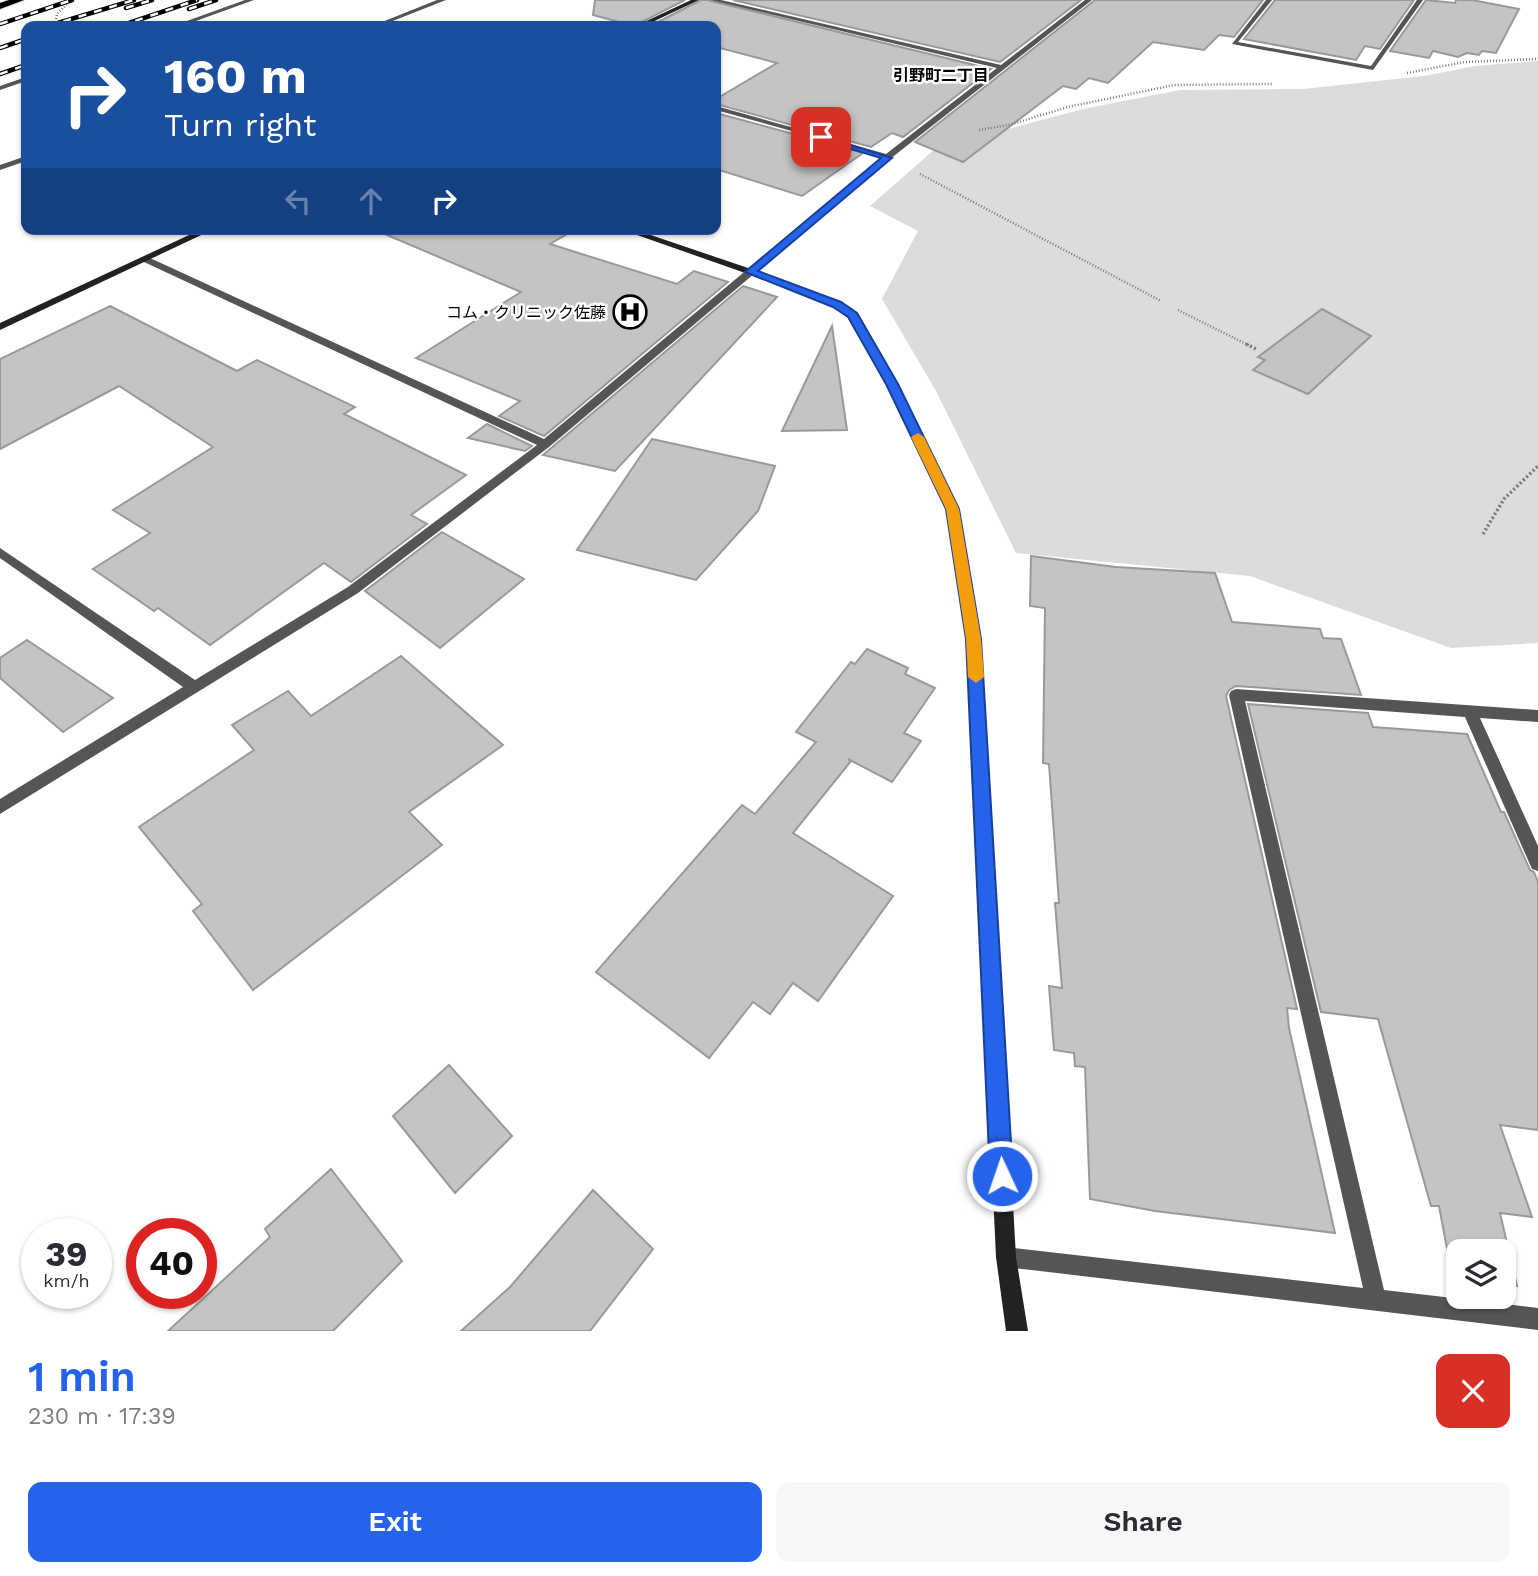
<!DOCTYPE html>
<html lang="en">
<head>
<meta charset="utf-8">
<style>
	:root { --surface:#fff; --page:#f7f7f7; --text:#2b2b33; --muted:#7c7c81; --accent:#2563eb }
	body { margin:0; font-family:"Work Sans","Noto Sans JP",sans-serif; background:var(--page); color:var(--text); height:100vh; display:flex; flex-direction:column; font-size:26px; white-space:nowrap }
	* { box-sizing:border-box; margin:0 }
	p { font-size:23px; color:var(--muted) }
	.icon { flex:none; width:38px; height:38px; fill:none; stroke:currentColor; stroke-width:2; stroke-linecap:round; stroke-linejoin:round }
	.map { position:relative; height:1331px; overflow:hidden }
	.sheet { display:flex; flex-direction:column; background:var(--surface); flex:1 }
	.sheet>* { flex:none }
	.hud { position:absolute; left:21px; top:21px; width:700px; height:214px; border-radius:14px; box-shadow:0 2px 5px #0004; background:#1a4fa0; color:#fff; overflow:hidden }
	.tools { position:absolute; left:1446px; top:1239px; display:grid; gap:14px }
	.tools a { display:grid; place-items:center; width:70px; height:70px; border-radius:14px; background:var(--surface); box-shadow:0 2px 5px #0004; font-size:35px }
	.speed { position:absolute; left:21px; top:1218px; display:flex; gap:14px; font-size:35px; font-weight:700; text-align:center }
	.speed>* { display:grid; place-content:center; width:91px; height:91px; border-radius:50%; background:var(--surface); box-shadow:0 2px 5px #0004; line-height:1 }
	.speed small { font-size:18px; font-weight:400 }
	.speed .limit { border:10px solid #d22; background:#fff; color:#111 }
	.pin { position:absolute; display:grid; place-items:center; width:60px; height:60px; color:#fff; margin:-30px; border-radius:14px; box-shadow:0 4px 10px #0006 }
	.me { position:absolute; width:77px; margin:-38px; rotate:357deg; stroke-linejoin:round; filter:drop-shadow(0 0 5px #0008) }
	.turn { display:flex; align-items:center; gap:24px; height:147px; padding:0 28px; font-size:32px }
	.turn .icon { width:91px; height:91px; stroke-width:2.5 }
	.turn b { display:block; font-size:49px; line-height:60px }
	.lanes { display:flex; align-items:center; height:66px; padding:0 28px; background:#0003; justify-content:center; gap:35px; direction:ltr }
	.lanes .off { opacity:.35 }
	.round { display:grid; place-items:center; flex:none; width:74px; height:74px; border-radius:14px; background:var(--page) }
	.head { display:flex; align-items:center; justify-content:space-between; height:119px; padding:0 28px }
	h1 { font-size:42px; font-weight:600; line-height:52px; color:var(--accent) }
	.primary-button { display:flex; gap:14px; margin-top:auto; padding:14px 28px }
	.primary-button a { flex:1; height:80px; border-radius:14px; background:var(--accent); color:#fff; font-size:28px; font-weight:600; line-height:80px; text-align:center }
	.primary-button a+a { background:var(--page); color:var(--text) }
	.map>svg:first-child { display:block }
	.green { fill:#dcdcdc }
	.building { fill:#c4c4c4; stroke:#999; stroke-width:2 }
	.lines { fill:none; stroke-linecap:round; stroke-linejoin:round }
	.highway-casing { stroke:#dbdbdb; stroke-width:2 }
	.path-far1 { stroke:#777; stroke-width:2.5; stroke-dasharray:1 2; stroke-linecap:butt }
	.path { stroke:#777; stroke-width:3.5; stroke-dasharray:2 2.5; stroke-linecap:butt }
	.street { fill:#555; fill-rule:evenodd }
	.secondary { fill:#222; fill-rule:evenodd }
	.highway { fill:#000; fill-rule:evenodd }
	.rail-casing { stroke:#000; stroke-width:4.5 }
	.rail { stroke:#fff; stroke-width:2.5; stroke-dasharray:8; stroke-linecap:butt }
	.route { fill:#2563eb; stroke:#184099; stroke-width:2 }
	.slow { fill:#f59e0b }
	.labels { text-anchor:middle; stroke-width:5; stroke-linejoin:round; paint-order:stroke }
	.far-neighbourhood-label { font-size:16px; font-weight:bold; fill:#000; stroke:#fff }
	.far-poi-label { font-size:16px; fill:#000; stroke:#fff; text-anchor:end }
</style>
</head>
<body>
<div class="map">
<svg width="1538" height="1331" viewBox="0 0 1538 1331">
	<rect width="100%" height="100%" fill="#fff"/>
	<polygon class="green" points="1538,61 1538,643 1451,648 1250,576 1016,553 936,391 882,299 918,231 870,206 936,148 1083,109 1180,90 1303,89 1424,76 1475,66"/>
	<g class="building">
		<polygon points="595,0 685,0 634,26 593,15"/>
		<polygon points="701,0 707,0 991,69 903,137 892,133 871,147 716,104 716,99 777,63 716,47 716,26 650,26"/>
		<polygon points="733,0 1081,0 1000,62"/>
		<polygon points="1095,0 1263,0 1234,37 1219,35 1204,50 1153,42 1108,83 1089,78 1076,89 1063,86 963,162 915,142"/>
		<polygon points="1275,0 1414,0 1380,49 1365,46 1356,60 1244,39"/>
		<polygon points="1426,0 1455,3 1456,0 1472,0 1519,9 1496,53 1482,51 1479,55 1467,53 1458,57 1433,51 1429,58 1390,51"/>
		<polygon points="716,113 863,153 802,196 716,169"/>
		<polygon points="373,229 576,229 550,244 677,284 694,271 728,282 544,436 499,416 520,401 416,358 521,292"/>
		<polygon points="743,286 777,297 615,471 543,455"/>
		<polygon points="110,306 237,371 257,360 355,407 344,414 466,475 411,515 427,524 351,582 324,563 210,645 158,608 154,611 93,569 150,533 113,510 213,447 119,386 0,449 0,359"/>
		<polygon points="1322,309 1371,336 1308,394 1253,370 1265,360 1258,357"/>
		<polygon points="832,326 847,430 782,431"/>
		<polygon points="487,424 532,446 525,451 468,438"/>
		<polygon points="652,439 775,466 758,511 696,580 577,550"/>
		<polygon points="442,532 524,579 440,648 365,591"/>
		<polygon points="1031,556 1116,567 1215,573 1232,622 1320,629 1323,638 1341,639 1361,695 1236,686 1229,690 1226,696 1297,1009 1287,1008 1289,1028 1335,1233 1155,1211 1090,1199 1085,1067 1075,1066 1074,1053 1054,1050 1049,986 1062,988 1055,903 1059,903 1049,764 1043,763 1045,608 1030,606"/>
		<polygon points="27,640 113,698 63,732 0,678 0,658"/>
		<polygon points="867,649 908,668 905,674 935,688 904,733 921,741 892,782 848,759 851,761 793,833 893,896 818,1001 793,983 770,1014 753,1002 709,1058 596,972 742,805 755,814 816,742 796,732 851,662 855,664"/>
		<polygon points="401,656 503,745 409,812 442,845 253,990 193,911 202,904 139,827 254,750 232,725 288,691 311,716"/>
		<polygon points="1248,704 1368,713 1373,727 1467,734 1501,812 1504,812 1530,870 1534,872 1538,882 1538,1130 1500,1125 1532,1217 1500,1213 1517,1286 1503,1283 1503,1251 1458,1251 1458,1272 1451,1270 1439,1206 1431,1206 1378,1019 1321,1012"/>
		<polygon points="449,1065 512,1136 455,1193 393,1116"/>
		<polygon points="331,1169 402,1261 333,1331 168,1331 270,1237 265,1229"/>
		<polygon points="593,1190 653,1249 590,1331 461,1331 510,1287"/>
	</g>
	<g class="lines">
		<defs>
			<polygon id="highway" points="9,0 24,0 0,9 0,3"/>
		</defs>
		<use href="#highway" class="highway-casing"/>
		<g class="path-far1">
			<polyline points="56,19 57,14 71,0"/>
			<polyline points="1407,73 1465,62 1538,59"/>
			<polyline points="979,130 1009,125 1068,107 1174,85 1273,84"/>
			<polyline points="920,174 1161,301"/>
			<polyline points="1178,310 1250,346"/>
		</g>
		<g class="path">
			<polyline points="1246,344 1258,350"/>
			<polyline points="1483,534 1504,499 1538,466"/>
		</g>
		<g class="street">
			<polygon points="245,0 254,0 182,26 173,26"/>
			<polygon points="437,0 446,0 380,26 372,26"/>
			<polygon points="710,0 721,0 1001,65 1085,0 1092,0 890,159 549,447 358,593 0,814 0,799 183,687 0,558 0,548 195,680 348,587 537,445 144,262 144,258 150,258 544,439 882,157 871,153 716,110 716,106 886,154 997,68"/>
			<polygon points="1266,0 1272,0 1238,42 1371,66 1417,0 1423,0 1373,70 1232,44"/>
			<polygon points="26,77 26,81 0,90 0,86"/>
			<polygon points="26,156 26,161 0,170 0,165"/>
			<polygon points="1236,689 1538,710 1538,722 1480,718 1538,846 1538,871 1532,869 1465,717 1245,701 1384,1290 1538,1308 1538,1330 1006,1267 999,1264 996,1257 999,1250 1006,1247 1363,1288 1229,695 1231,691"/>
		</g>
		<g class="secondary">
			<polygon points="691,0 699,0 644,26 636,26"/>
			<polygon points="202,229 214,229 0,330 0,323"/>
			<polygon points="620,229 633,229 754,270 840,303 856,313 897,384 959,509 981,639 1016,1257 1028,1331 1006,1331 996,1257 967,639 947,509 887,384 849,317 834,307 748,274"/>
		</g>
		<use href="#highway" class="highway"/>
		<defs>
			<g id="rail">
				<polyline points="126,8 152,0"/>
				<polyline points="189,9 216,0"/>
				<polyline points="0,24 72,0"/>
				<polyline points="48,26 134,0"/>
				<polyline points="120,26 197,0"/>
				<polyline points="0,48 26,39"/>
				<polyline points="0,74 26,65"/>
			</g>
		</defs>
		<use href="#rail" class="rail-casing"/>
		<use href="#rail" class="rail"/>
	</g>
	<polygon class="route" points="818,135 892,158 758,271 841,302 857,313 898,384 959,509 981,639 1013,1176 1010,1184 1002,1187 994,1184 990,1176 966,639 946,509 886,384 848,317 833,307 745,272 881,158 818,139"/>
	<polygon class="slow" points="918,433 924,437 959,509 981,639 984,677 976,683 968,677 966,639 946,509 911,437"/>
	<defs>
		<symbol id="hospital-ring" viewBox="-11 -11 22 22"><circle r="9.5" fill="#fff" stroke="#000" stroke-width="1.5"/><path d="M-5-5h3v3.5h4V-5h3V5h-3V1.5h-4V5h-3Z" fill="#000"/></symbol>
	</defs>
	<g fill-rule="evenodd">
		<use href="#hospital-ring" x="611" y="293" width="38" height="38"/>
	</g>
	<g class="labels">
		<g class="far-neighbourhood-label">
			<text x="941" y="81">引野町二丁目</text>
		</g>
		<g class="far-poi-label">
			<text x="606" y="318">コム・クリニック佐藤</text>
		</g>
	</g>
</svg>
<div class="tools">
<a><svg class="icon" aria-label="layers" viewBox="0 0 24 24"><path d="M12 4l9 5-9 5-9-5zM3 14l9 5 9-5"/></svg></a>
</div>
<div class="speed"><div>39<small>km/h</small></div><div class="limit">40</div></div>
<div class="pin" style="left:821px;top:137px;background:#d93025"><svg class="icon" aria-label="arrive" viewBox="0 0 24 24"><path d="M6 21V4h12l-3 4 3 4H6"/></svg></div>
<svg class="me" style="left:1002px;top:1176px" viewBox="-20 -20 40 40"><circle r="17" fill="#2563eb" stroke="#fff" stroke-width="3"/><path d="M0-11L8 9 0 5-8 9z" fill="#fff"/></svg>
<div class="hud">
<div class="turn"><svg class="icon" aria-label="right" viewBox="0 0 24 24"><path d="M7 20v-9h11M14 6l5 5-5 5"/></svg><div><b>160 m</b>Turn right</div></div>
<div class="lanes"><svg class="icon off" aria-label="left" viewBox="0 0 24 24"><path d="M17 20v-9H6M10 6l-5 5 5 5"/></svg><svg class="icon off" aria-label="ahead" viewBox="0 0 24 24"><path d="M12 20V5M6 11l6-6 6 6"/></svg><svg class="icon" aria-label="right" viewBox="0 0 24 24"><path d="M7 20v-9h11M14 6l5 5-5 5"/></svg></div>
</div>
</div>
<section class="sheet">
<div class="head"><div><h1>1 min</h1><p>230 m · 17:39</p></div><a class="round" style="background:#d93025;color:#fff"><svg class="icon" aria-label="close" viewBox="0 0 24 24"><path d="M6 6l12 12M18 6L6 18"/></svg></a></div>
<div class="primary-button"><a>Exit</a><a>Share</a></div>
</section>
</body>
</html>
